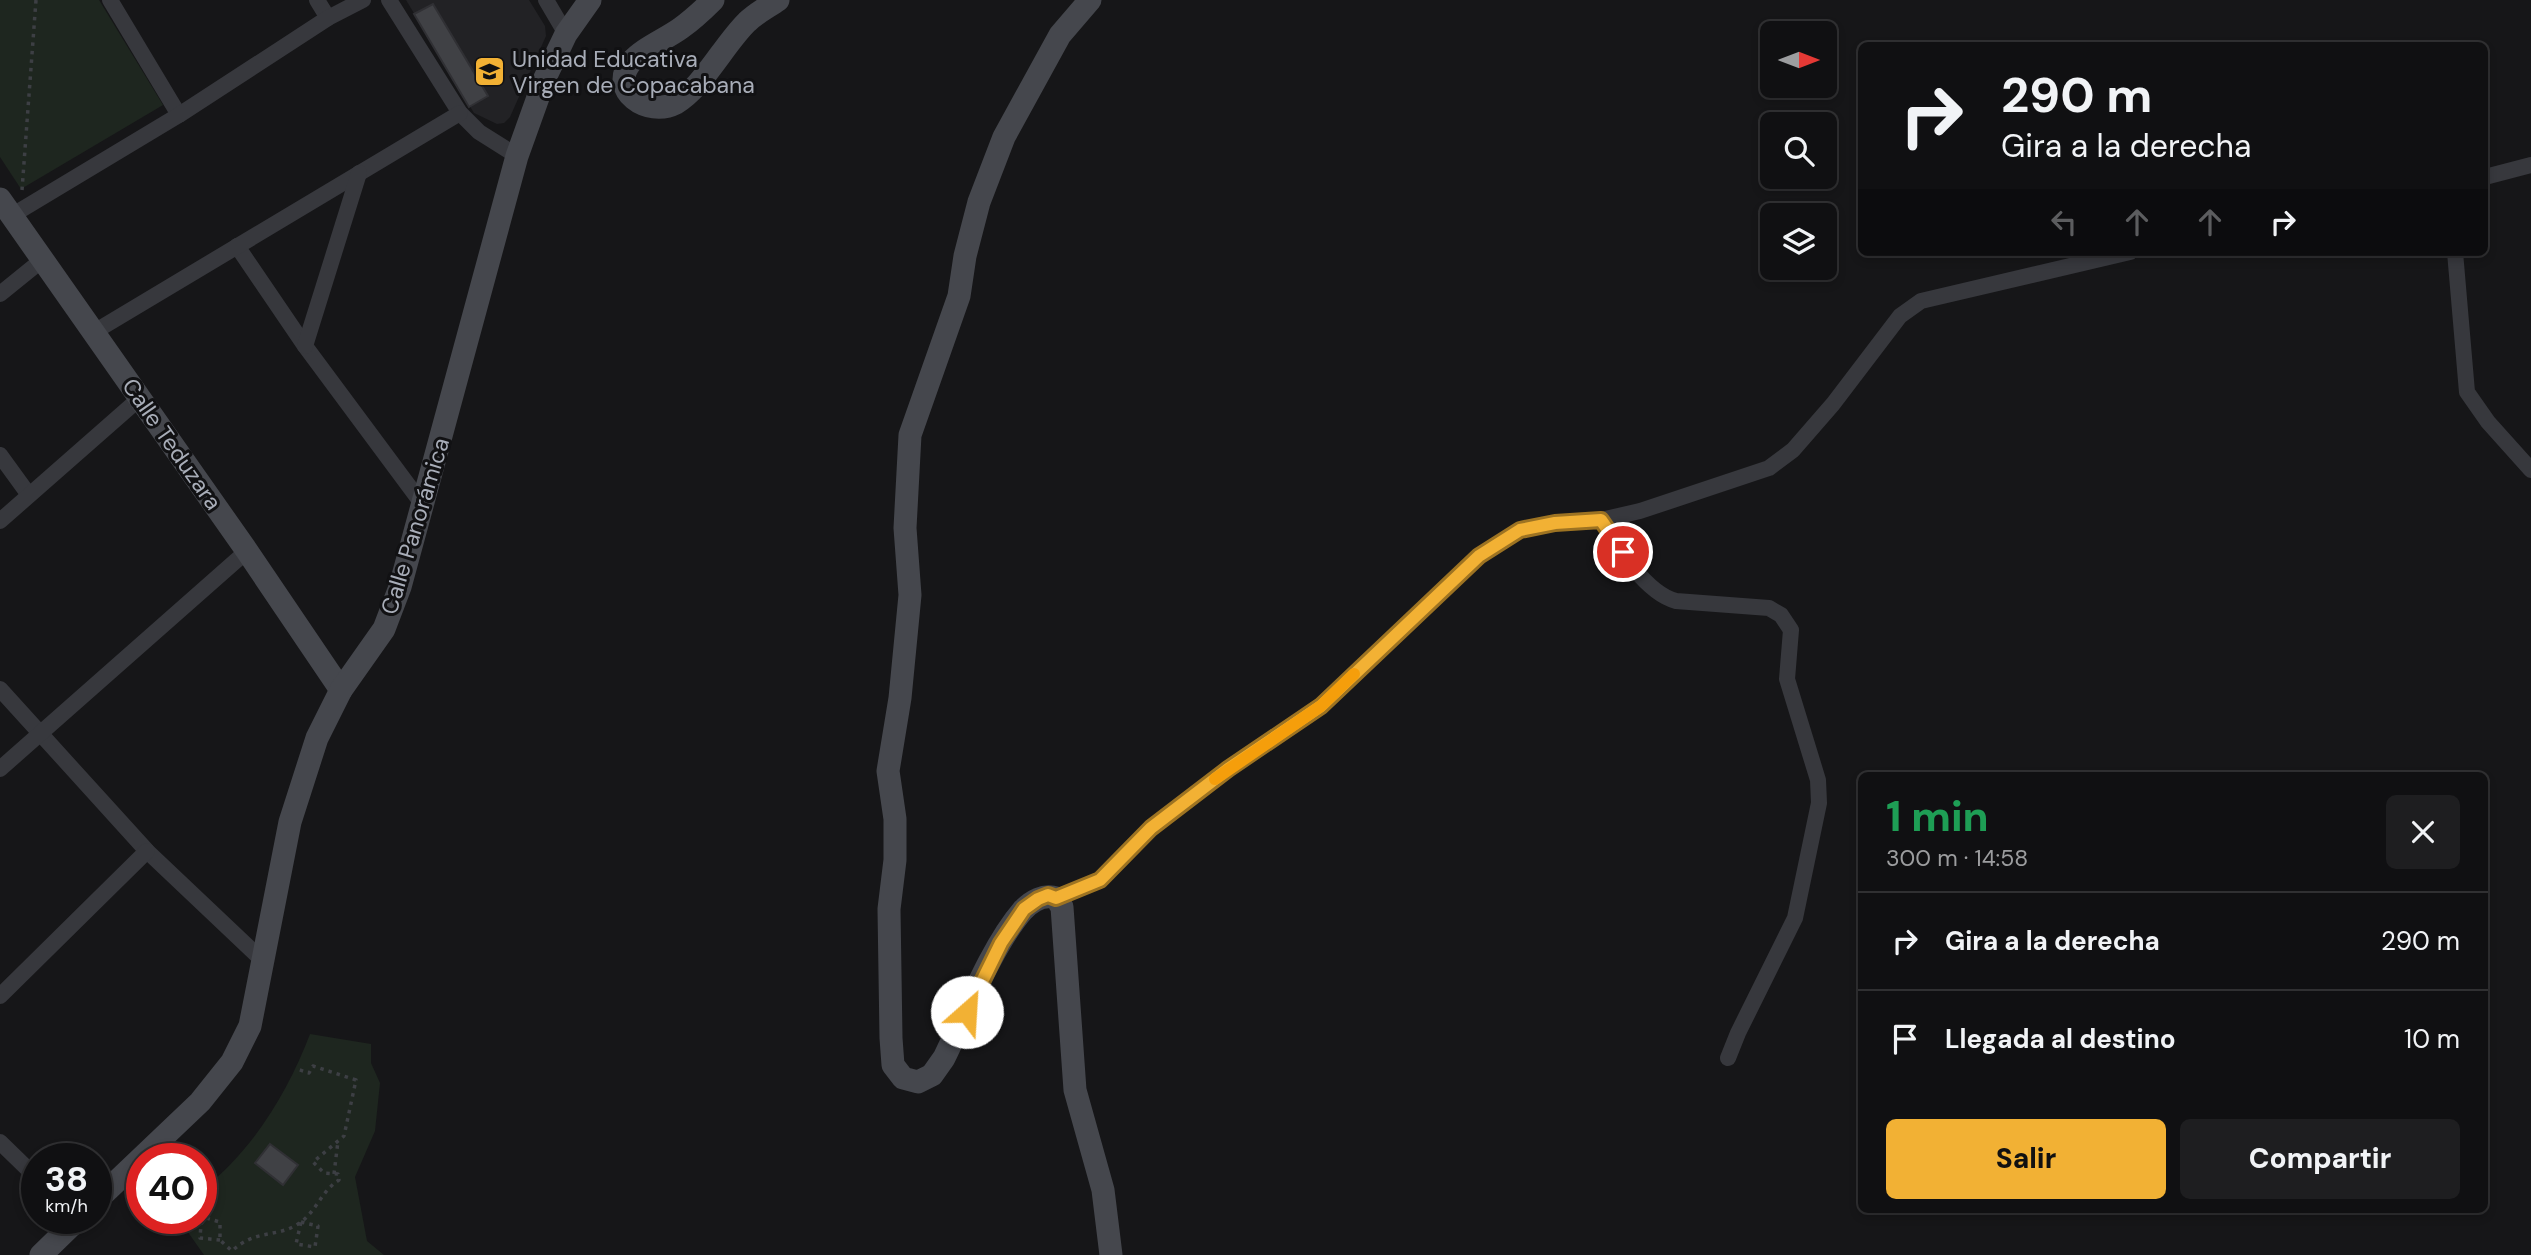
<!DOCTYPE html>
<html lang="es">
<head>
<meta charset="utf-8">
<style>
	:root { --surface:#101012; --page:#1e1e20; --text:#f1f3f6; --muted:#9c9d9f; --line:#303032; --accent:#f2b134 }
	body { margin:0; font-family:"DM Sans",sans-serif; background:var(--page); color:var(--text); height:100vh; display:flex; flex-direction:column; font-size:26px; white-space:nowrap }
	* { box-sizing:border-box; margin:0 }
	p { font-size:23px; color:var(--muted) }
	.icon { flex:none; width:38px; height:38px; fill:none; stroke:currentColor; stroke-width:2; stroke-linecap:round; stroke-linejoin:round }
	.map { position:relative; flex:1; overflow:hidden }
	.panel { position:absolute; left:1858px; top:772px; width:630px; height:441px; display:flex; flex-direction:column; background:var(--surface); border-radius:10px; box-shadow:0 4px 10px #0003,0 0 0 2px var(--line) }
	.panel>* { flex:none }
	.top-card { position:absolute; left:1858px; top:42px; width:630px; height:214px; border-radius:10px; box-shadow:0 4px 10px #0003,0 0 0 2px var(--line); background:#101012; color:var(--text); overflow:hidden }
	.needle { width:46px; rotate:90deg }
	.buttons { position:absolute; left:1760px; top:21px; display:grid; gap:14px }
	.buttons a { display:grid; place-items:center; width:77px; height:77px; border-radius:10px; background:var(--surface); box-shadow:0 4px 10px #0003,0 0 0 2px var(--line); font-size:35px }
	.speed { position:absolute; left:21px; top:1143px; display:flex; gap:14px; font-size:35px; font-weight:700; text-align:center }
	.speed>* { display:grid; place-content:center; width:91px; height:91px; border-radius:50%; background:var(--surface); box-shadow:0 4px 10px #0003,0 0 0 2px var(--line); line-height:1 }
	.speed small { font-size:18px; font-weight:400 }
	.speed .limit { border:10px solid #d22; background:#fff; color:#111 }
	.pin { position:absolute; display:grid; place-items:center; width:60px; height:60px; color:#fff; margin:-30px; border:4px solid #fff; border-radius:50%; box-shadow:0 2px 7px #0007 }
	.me { position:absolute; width:77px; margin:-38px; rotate:26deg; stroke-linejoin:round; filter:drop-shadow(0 0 5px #0008) }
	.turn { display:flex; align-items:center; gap:24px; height:147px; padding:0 28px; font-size:32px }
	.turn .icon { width:91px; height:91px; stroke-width:2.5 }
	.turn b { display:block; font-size:49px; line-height:60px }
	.lanes { display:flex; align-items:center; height:66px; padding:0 28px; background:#0003; justify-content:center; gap:35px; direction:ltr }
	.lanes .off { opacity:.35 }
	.round { display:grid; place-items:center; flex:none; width:74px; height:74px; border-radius:10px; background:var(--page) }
	.head { display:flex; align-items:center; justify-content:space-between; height:119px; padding:0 28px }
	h1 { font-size:42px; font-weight:800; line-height:52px; color:#1e9e55 }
	.button { display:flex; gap:14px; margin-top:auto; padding:14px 28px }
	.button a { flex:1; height:80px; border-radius:10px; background:var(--accent); color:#111; font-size:28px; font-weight:800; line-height:80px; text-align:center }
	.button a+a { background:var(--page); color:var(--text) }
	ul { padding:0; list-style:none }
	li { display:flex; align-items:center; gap:21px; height:98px; padding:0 28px; border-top:2px solid var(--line) }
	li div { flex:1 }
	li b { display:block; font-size:26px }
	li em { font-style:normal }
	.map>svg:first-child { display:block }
	.built { fill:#222225 }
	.green { fill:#1e261f }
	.building { fill:#404145; stroke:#303034; stroke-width:2 }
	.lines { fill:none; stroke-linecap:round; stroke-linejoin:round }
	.path { stroke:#3d3f44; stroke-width:3.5; stroke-dasharray:3.5 5; stroke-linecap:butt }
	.street { stroke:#37383d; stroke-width:16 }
	.secondary { stroke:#45474d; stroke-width:23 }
	.route-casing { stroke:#9d7322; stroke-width:18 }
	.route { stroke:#f2b134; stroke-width:12 }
	.slow { stroke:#f59e0b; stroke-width:12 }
	.labels { text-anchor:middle; stroke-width:6; stroke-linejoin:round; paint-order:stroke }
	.poi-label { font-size:23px; fill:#a8adb8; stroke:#111113; text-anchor:start }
	.street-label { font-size:23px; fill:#a8adb8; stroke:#111113 }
</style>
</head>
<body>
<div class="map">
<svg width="2531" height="1255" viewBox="0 0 2531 1255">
	<rect width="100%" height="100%" fill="#161618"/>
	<polygon class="built" points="406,0 529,0 545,26 546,36 510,117 504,123 497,124 474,113"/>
	<g class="green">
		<polygon points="0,0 99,0 163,105 21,189 0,157"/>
		<path d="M310 1034 371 1044V1063L380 1083 375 1131 355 1177 367 1241 384 1255H204L178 1218H201V1191C253 1150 287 1094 310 1034Z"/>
	</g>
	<g class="building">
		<polygon points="433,4 488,96 469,107 414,14"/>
		<polygon points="270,1144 298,1165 283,1185 255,1163"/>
	</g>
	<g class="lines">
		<g class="path">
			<polyline points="22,190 36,0"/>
			<polyline points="334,1174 338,1141"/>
			<polygon points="301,1222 318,1226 315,1247 296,1244"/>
			<path d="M220 1240 200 1238 201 1224 206 1218 220 1222V1240L232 1251C255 1229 276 1238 298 1224 316 1213 321 1191 339 1180L338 1174 324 1173 313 1162 344 1136 356 1080 313 1066 309 1073 297 1069"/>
		</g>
		<g class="street">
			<polyline points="110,0 179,115"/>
			<polyline points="317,0 328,18"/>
			<polyline points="389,0 460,113 479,132 517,156"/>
			<polyline points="546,0 566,34"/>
			<polyline points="2485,177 2531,165"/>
			<polyline points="11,216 179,115 328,18 363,0"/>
			<polyline points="237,246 305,346 423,505"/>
			<polyline points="2455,252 2467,392 2488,422 2531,470"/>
			<polyline points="0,294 42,260"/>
			<polyline points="94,332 460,113"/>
			<polyline points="305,346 359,173"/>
			<polyline points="0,455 29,495"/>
			<path d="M1601 520C1617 546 1645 593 1676 601L1769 608 1781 615 1791 630 1787 679 1818 780 1819 803 1795 918 1738 1033 1728 1058"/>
			<polyline points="0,521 140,398"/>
			<polyline points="0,689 147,851 262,960"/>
			<polyline points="0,769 247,551"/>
			<polyline points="1056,898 1100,880 1151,828 1228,769 1321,706 1479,556 1520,530 1555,523 1601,520 1640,511 1769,468 1793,450 1833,404 1900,316 1921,301 2130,252"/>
			<polyline points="0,996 147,851"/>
			<polyline points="0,1142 37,1178"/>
		</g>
		<g class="secondary">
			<path d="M713 0C703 10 692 20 681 28 666 39 643 48 631 62 608 90 647 118 676 103 702 88 725 43 747 22 756 13 768 7 778 0"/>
			<path d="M1090 0 1060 35 1004 137 979 202 965 256 959 296 910 435 905 528 910 595 900 698 888 771 895 819V860L889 909 891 1038 893 1065 903 1078 918 1082 932 1075 944 1058C966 1013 991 947 1023 910 1032 901 1044 894 1056 898L1062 907 1075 1090 1103 1190 1111 1255"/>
			<polyline points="0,199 247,551 341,690"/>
			<polyline points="96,1201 200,1102 232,1062 250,1026 290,822 317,738 341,690 384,629 400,587 517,156 545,78 566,34 590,0"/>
			<polyline points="41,1255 79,1218"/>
		</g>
	</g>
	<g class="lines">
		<defs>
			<polyline id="route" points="967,1012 1001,943 1024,909 1038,899 1048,895 1056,898 1100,880 1151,828 1228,769 1321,706 1479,556 1520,530 1555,523 1601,520 1623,552"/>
		</defs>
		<use href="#route" class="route-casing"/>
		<use href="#route" class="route"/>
		<polyline class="slow" points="1215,779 1321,706 1354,674"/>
	</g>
	<defs>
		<symbol id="school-square" viewBox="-11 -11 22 22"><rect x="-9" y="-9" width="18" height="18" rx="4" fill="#f2b134" stroke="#111113"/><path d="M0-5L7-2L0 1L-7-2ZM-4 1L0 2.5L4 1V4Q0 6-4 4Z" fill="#111"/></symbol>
	</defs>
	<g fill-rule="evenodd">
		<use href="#school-square" x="472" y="54" width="35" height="35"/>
	</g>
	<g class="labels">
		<g class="poi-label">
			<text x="512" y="67">Unidad Educativa<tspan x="512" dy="26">Virgen de Copacabana</tspan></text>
		</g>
		<g class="street-label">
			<text transform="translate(172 444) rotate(55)" y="8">Calle Teduzara</text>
			<text transform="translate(415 526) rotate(-73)" y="8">Calle Panorámica</text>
		</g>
	</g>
</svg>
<div class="buttons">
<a><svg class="needle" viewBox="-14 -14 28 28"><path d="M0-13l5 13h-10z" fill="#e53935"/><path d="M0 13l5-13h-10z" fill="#9c9d9f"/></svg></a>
<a><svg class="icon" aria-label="search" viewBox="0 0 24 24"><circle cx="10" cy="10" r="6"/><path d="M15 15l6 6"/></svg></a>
<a><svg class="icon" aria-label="layers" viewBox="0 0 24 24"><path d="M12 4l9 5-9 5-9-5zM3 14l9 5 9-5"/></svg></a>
</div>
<div class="speed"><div>38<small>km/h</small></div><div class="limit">40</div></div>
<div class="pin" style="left:1623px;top:552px;background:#d93025"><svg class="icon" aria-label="arrive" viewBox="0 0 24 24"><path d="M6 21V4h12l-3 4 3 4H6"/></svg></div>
<svg class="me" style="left:967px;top:1012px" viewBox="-20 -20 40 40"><circle r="19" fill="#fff"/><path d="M0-13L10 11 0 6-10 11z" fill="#f2b134"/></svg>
<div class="top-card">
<div class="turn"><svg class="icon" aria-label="right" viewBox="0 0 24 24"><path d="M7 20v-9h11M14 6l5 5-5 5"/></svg><div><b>290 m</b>Gira a la derecha</div></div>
<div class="lanes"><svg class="icon off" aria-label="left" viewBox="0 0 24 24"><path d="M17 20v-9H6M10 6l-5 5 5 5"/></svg><svg class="icon off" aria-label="ahead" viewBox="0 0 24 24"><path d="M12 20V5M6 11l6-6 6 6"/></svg><svg class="icon off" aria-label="ahead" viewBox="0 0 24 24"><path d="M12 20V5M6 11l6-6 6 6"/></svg><svg class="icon" aria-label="right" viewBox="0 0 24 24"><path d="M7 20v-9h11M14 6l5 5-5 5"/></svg></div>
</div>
<section class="panel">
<div class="head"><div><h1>1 min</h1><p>300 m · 14:58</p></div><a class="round"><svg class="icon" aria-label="close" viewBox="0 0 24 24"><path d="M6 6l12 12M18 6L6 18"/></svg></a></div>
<ul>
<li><svg class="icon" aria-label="right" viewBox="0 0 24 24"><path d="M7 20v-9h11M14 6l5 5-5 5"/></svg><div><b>Gira a la derecha</b></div><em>290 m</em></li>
<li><svg class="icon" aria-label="arrive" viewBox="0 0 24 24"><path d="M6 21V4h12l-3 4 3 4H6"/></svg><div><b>Llegada al destino</b></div><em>10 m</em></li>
</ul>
<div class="button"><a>Salir</a><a>Compartir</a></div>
</section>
</div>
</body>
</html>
